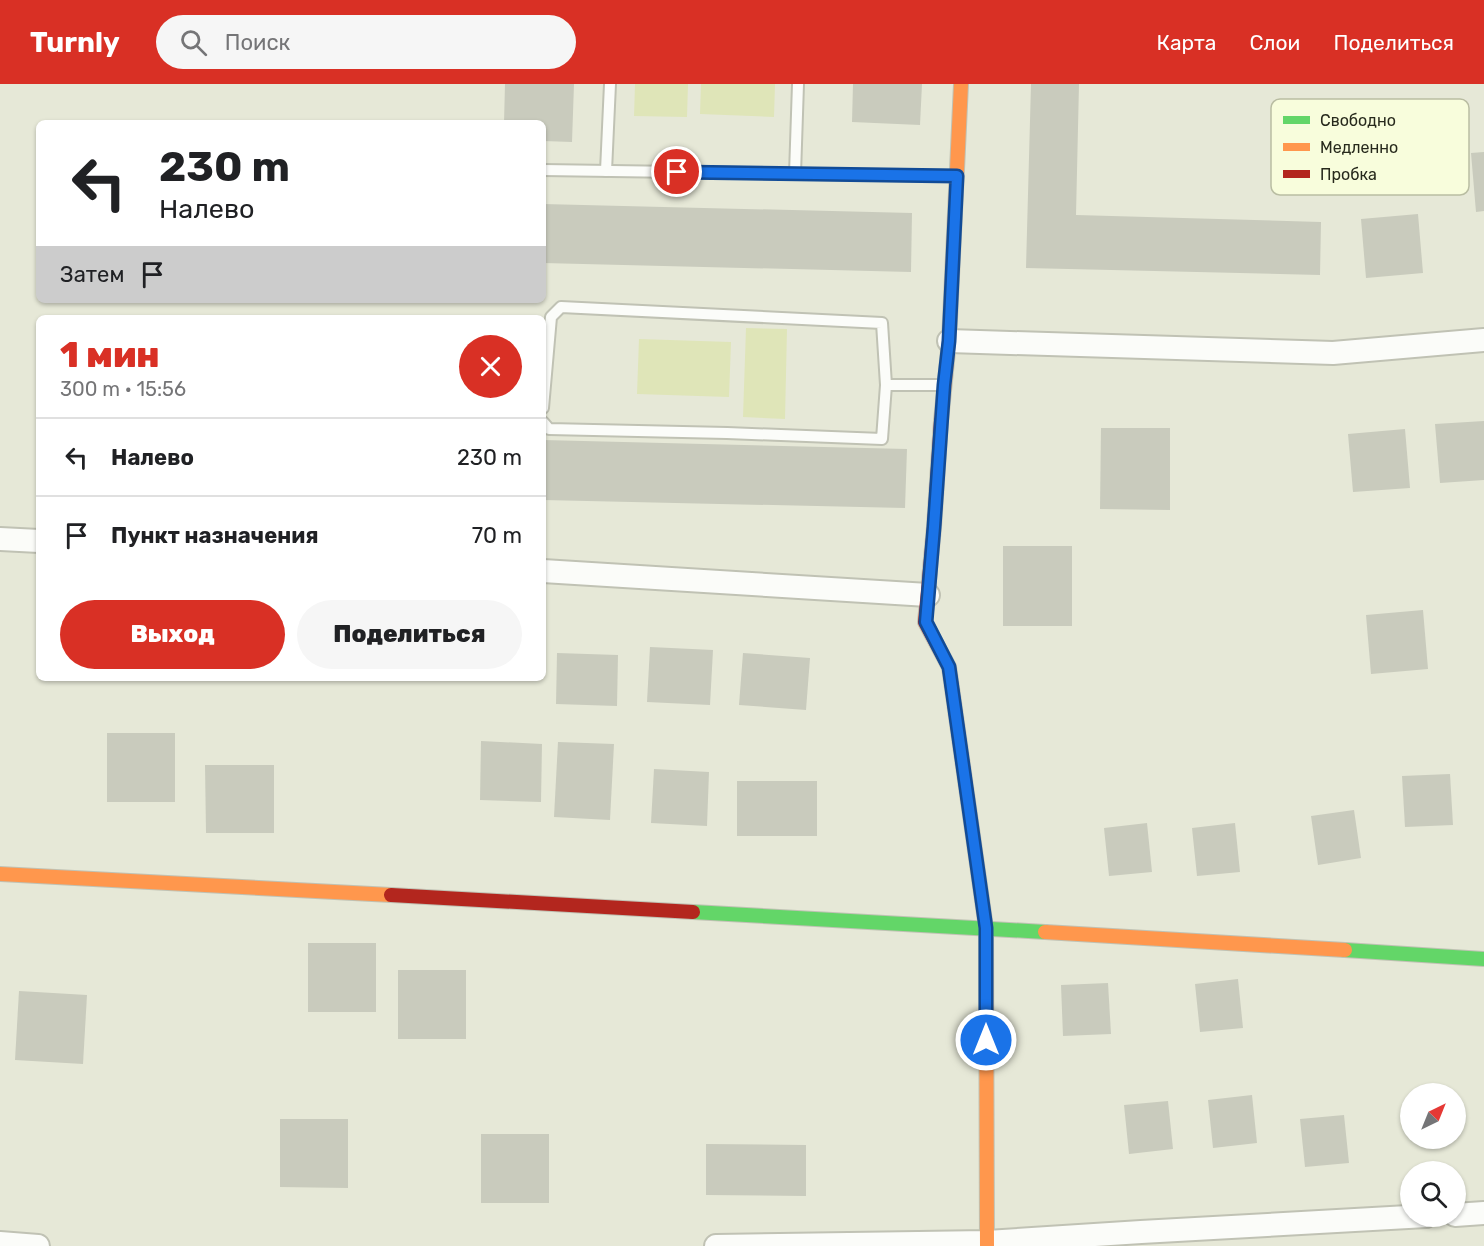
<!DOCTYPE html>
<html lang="ru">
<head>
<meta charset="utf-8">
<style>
	:root { --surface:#fff; --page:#f6f6f6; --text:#202124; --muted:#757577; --line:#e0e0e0; --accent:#d93025 }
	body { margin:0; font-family:Rubik,sans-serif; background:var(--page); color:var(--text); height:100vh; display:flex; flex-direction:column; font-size:22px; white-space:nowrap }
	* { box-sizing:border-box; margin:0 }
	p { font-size:20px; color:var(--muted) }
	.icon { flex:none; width:33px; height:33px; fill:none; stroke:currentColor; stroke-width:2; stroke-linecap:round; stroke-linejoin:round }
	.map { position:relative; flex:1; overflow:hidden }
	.panel { position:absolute; left:36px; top:231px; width:510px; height:366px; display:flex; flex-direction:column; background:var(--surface); border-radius:9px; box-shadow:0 2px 4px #0004 }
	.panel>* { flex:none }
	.guide { position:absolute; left:36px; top:36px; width:510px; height:183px; border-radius:9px; box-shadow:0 2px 4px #0004; background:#fff; color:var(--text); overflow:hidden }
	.needle { width:39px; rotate:43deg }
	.fabs { position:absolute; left:1400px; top:999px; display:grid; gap:12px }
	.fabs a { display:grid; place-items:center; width:66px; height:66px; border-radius:50%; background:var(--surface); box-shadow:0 2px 4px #0004; font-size:30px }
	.pin { position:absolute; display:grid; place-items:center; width:51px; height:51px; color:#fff; margin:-26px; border:3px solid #fff; border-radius:50%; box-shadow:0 2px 6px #0007 }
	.me { position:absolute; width:66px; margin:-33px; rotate:0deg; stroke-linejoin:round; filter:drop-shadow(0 0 4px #0008) }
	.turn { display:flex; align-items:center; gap:21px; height:126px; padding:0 24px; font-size:27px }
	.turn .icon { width:78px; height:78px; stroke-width:2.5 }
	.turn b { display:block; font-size:42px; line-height:51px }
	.then { display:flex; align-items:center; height:57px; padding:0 24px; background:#0003; gap:12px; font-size:22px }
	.round { display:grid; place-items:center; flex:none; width:63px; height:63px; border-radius:32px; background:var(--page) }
	.overview { display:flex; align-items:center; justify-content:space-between; height:102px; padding:0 24px }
	h1 { font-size:36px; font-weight:800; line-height:45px; color:var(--accent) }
	.button { display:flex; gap:12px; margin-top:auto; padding:12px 24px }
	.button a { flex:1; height:69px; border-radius:36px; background:var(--accent); color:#fff; font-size:24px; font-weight:800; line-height:69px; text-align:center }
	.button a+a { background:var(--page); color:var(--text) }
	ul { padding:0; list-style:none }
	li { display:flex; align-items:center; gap:18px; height:78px; padding:0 24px; border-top:2px solid var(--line) }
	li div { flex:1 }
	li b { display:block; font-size:22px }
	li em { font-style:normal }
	header { display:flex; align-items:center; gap:36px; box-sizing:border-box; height:84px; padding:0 30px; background:var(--accent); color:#fff }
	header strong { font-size:28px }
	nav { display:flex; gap:33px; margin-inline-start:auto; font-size:21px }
	.search { width:420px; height:54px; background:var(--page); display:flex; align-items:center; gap:15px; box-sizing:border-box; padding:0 21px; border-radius:33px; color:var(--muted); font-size:22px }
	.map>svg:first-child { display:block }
	.green { fill:#dfe5b8 }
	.building { fill:#c9cbbd }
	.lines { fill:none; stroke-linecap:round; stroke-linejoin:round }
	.lane-casing { stroke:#c0c2b4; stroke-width:14 }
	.street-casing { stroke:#c0c2b4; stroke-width:26 }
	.fast-casing { stroke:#c0c2b4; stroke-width:16 }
	.slow-casing { stroke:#c0c2b4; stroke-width:16 }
	.jam-casing { stroke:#c0c2b4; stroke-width:16 }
	.lane { stroke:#fbfcf9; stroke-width:10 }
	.street { stroke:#fbfcf9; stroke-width:22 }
	.fast { stroke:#63d668; stroke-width:14 }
	.slow { stroke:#ff974d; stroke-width:14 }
	.jam { stroke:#b3261e; stroke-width:14 }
	.route-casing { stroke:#114b97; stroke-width:15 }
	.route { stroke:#1a73e8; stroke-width:10 }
	.key { fill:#f8fddc; stroke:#b9bda2; stroke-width:1.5 }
	.key-label { font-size:16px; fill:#27291c }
</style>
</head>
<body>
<header>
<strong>Turnly</strong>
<div class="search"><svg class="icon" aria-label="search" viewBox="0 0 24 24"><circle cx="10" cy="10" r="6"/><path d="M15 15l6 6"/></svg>Поиск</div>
<nav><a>Карта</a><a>Слои</a><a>Поделиться</a></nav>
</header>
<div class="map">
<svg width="1484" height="1162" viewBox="0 0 1484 1162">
	<rect width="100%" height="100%" fill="#e6e8d7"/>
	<g class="green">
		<polygon points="635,0 688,0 687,33 634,32"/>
		<polygon points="701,0 775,0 774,33 700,30"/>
		<polygon points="746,244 787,245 785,335 743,333"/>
		<polygon points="639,255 731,258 729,313 637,310"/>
	</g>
	<g class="building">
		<polygon points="505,0 574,0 572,58 543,57 543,39 504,39"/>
		<polygon points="853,0 922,0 920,41 852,38"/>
		<polygon points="1031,0 1079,0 1076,131 1321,138 1320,191 1026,184"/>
		<polygon points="1484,68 1484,127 1476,128 1471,69"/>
		<polygon points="543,120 912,129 911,188 543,179"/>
		<polygon points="1418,130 1423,189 1366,194 1361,135"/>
		<polygon points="1484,337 1484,396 1440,399 1435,340"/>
		<polygon points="1101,344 1170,344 1170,426 1100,425"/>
		<polygon points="1405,345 1410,404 1353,408 1348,350"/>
		<polygon points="543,356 907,365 905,424 543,416"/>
		<rect x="1003" y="462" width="69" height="80"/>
		<polygon points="1423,526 1428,585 1371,590 1366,531"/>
		<polygon points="650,563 713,566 710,621 647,618"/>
		<polygon points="557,569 618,571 617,622 556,620"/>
		<polygon points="743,569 810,574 806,626 739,621"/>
		<rect x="107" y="649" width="68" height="69"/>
		<polygon points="481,657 542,660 541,718 480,716"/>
		<polygon points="558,658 614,660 610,736 554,733"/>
		<polygon points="205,681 274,681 274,749 206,749"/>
		<polygon points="654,685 709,688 707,742 651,739"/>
		<polygon points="1450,690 1453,741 1405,743 1402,692"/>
		<rect x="737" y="697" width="80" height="55"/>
		<polygon points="1354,726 1361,774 1318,781 1311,732"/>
		<polygon points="1147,739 1152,788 1109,792 1104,744"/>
		<polygon points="1235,739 1240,788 1197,792 1192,744"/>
		<rect x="308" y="859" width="68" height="69"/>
		<rect x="398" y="886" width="68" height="69"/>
		<polygon points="1238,895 1243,944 1200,948 1195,900"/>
		<polygon points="1108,899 1111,950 1063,952 1061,901"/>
		<polygon points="19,907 87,911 83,980 15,976"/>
		<polygon points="1452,1005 1452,1010 1426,1010 1426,1008"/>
		<polygon points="1252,1011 1257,1059 1213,1064 1208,1016"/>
		<polygon points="1168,1017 1173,1065 1129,1070 1124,1021"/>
		<polygon points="1344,1031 1349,1079 1305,1083 1300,1035"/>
		<polygon points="280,1035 348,1035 348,1104 280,1103"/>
		<rect x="481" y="1050" width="68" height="69"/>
		<polygon points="706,1060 806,1061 806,1112 706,1111"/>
	</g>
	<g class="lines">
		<defs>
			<g id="lane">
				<polyline points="543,86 954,92"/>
				<polyline points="606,87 610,0"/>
				<polyline points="795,90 798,0"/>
				<polyline points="886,301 943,301"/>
				<polyline points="543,324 551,233 561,223 882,239 886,301 882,355 727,349 549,345 543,338"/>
			</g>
			<g id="street">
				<polyline points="949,257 1333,269 1484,256"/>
				<polyline points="0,455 39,457"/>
				<polyline points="543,487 928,511"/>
				<polyline points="1455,1131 1484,1129"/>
				<polyline points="0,1159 38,1162"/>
				<polyline points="716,1162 987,1158 1141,1148 1426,1132"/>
			</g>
			<g id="fast">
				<polyline points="693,828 1045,848"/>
				<polyline points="1345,866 1484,875"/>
			</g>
			<g id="slow">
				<polyline points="941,337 949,257 961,0"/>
				<polyline points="968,717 986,844 987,1162"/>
				<polyline points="0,790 391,811"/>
				<polyline points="1045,848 1345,866"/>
			</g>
			<g id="jam">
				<polyline points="941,337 934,443 925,538 949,583 968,717"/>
				<polyline points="391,811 693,828"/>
			</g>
		</defs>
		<use href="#lane" class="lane-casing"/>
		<use href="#street" class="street-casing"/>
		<use href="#fast" class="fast-casing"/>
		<use href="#slow" class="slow-casing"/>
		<use href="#jam" class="jam-casing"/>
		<use href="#lane" class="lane"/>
		<use href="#street" class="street"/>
		<use href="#fast" class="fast"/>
		<use href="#slow" class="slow"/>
		<use href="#jam" class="jam"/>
	</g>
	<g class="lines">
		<defs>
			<polyline id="route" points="677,88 957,92 949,257 944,301 934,443 926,538 949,583 986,844 986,956"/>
		</defs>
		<use href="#route" class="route-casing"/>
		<use href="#route" class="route"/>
	</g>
	<rect x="1271" y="15" width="198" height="96" rx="9" class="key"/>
	<rect x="1283" y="32" width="27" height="8" fill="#63d668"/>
	<rect x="1283" y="59" width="27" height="8" fill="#ff974d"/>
	<rect x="1283" y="86" width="27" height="8" fill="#b3261e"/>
	<g class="key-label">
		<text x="1320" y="42">Свободно</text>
		<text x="1320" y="69">Медленно</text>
		<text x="1320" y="96">Пробка</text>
	</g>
</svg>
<div class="fabs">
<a><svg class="needle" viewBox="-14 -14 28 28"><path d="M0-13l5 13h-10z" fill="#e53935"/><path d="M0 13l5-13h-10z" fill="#757577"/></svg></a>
<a><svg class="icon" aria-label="search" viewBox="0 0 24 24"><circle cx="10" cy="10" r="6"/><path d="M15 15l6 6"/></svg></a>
</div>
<div class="pin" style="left:677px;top:88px;background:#d93025"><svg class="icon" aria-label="arrive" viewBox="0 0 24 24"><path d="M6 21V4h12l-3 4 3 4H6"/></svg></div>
<svg class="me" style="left:986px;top:956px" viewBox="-20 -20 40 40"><circle r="17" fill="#1a73e8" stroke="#fff" stroke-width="3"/><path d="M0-11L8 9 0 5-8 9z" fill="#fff"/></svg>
<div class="guide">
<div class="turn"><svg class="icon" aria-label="left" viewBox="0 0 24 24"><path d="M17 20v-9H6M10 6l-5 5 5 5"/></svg><div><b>230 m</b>Налево</div></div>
<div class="then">Затем<svg class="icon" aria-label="arrive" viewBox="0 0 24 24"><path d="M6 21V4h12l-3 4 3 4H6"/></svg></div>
</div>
<section class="panel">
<div class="overview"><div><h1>1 мин</h1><p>300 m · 15:56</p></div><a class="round" style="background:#d93025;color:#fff"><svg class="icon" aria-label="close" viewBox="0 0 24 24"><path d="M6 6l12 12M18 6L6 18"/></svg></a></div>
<ul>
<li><svg class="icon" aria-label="left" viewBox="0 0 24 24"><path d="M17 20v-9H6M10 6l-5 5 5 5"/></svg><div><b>Налево</b></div><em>230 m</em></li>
<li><svg class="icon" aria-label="arrive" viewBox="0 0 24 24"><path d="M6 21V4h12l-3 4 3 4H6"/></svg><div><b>Пункт назначения</b></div><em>70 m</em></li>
</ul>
<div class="button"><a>Выход</a><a>Поделиться</a></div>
</section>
</div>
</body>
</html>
